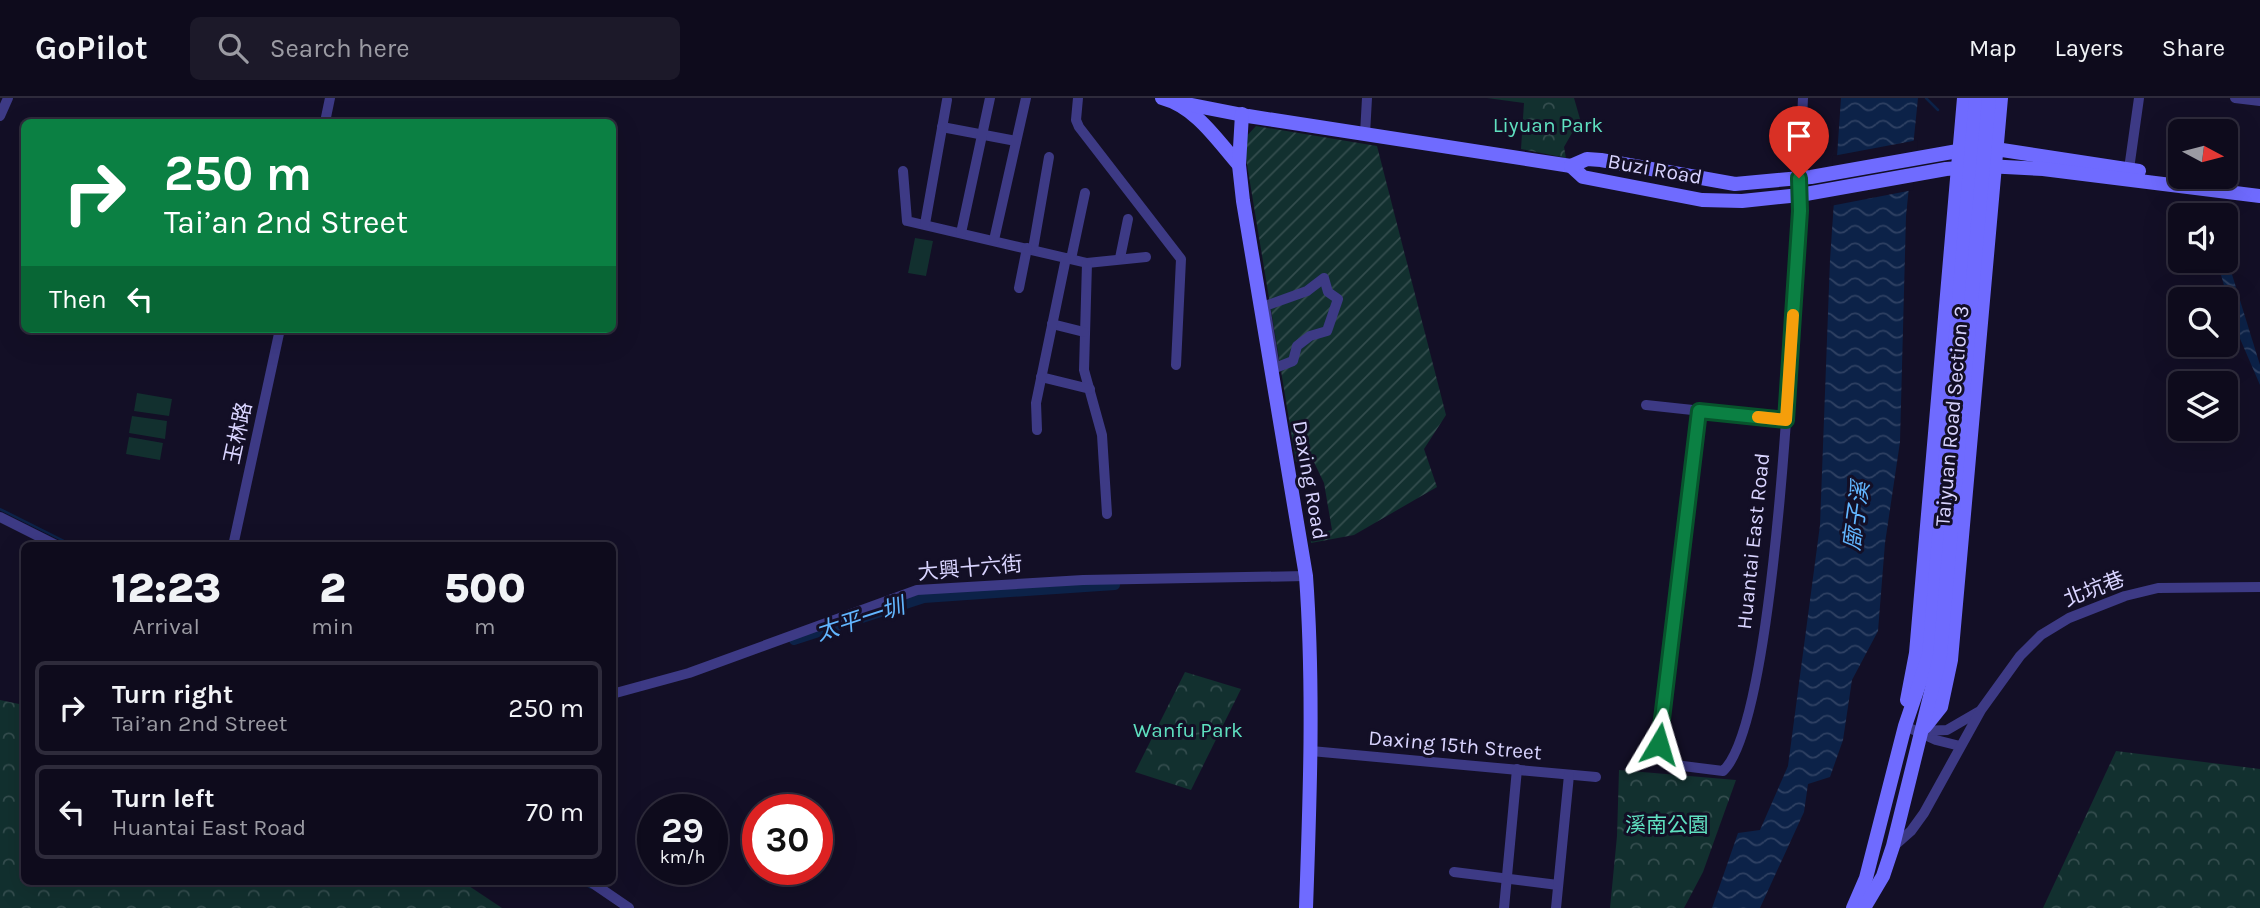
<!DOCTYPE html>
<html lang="en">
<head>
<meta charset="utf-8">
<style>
	:root { --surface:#0e0b1c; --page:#1c1929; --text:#f1f3f6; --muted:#9b9ba3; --line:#2e2b3b }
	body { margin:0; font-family:Karla,"Noto Sans TC",sans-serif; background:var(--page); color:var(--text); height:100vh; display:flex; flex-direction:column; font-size:26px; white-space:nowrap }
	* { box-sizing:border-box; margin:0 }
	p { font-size:23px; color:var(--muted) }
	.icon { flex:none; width:38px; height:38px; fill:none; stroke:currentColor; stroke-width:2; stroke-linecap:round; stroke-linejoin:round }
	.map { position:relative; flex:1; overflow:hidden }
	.panel { position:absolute; left:21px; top:444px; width:595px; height:343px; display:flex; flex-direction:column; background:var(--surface); border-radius:10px; box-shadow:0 7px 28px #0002,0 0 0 2px var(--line) }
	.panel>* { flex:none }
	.guide { position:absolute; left:21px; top:21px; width:595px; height:214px; border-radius:10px; box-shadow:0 7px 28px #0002,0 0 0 2px var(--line); background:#0b8043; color:#fff; overflow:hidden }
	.needle { width:46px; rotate:97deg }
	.tools { position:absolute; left:2168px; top:21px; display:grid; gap:14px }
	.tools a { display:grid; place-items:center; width:70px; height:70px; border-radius:10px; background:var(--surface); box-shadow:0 7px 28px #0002,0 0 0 2px var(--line); font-size:35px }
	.speed { position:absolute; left:637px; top:696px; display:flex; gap:14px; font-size:35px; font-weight:700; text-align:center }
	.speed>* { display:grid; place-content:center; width:91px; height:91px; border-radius:50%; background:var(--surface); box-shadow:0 7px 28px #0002,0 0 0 2px var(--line); line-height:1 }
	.speed small { font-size:18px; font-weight:400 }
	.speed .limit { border:10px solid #d22; background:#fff; color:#111 }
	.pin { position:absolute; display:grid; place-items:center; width:60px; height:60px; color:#fff; margin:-72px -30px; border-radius:50% 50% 50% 0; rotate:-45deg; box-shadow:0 0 7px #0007 }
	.pin .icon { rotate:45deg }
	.me { position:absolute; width:77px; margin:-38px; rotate:7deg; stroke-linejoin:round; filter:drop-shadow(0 0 5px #0008) }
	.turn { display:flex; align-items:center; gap:24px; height:147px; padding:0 28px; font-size:32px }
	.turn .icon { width:91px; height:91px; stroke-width:2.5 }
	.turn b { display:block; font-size:49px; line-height:60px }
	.then { display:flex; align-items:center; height:66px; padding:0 28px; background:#0003; gap:14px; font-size:26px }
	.eta { display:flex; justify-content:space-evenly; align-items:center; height:119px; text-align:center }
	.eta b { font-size:42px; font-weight:800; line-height:49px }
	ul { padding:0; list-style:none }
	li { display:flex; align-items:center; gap:21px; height:94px; margin:0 14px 10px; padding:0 14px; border:4px solid var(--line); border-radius:10px }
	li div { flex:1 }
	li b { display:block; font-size:26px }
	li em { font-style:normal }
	header { display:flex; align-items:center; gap:42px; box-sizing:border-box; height:98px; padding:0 35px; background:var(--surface); border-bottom:2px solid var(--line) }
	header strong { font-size:33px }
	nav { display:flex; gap:38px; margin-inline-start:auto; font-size:24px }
	.search { width:490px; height:63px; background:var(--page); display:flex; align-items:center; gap:18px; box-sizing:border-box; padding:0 24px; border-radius:10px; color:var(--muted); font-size:26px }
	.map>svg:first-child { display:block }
	.grass { fill:#12302f }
	.forest { fill:url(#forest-crowns) }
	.garden { fill:url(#garden-furrows) }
	.water { fill:url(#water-waves) }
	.pier { fill:#130f26 }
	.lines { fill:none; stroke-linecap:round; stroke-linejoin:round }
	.stream { stroke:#0c2248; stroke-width:2.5 }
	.canal { stroke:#0c2248; stroke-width:10 }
	.street { stroke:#3d3a85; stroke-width:10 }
	.secondary { stroke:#6f6bff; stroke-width:14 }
	.route-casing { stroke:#07532c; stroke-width:18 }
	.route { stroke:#0b8043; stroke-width:12 }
	.slow { stroke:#f59e0b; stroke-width:12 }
	.labels { text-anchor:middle; stroke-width:6; stroke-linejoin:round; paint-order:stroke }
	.park-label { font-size:21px; fill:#5fe0c0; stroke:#130f26 }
	.street-label { font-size:21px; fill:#d9d4ff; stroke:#130f26 }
	.water-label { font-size:23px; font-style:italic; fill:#62b6ff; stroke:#130f26 }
</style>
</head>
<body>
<header>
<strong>GoPilot</strong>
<div class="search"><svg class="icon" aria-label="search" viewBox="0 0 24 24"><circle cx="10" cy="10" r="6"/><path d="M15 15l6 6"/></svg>Search here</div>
<nav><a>Map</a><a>Layers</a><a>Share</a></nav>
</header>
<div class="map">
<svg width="2260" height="810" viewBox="0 0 2260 810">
	<defs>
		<pattern id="forest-crowns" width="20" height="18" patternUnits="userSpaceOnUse" patternTransform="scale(1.75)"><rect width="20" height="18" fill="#12302f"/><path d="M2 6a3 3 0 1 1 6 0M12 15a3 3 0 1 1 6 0" fill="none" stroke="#344d4e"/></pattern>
		<pattern id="garden-furrows" width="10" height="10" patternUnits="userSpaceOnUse" patternTransform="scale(1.75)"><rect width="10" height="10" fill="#12302f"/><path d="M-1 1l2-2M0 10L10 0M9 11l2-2" fill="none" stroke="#344d4e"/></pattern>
		<pattern id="water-waves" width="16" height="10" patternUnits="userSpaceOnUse" patternTransform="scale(1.75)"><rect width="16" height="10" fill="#0c2248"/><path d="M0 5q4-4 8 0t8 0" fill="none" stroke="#2f4163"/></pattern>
	</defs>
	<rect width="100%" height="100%" fill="#130f26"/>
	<g class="grass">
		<polygon points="915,140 933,143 926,178 908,175"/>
		<polygon points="137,295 172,301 169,318 134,313"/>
		<polygon points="132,318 167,323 165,341 129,335"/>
		<polygon points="129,339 163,345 160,362 126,356"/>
	</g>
	<g class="forest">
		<polygon points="1487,0 1574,0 1580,21 1564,49 1566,60 1521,51 1524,5"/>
		<polygon points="1185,574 1241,591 1191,692 1135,674"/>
		<polygon points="0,602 24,607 24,784 463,784 502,810 0,810"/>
		<polygon points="2116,653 2260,671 2260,810 2043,810"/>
		<polygon points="1619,672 1736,682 1703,774 1684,810 1610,810 1617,738"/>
	</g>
	<polygon class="garden" points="1256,28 1377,48 1446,317 1424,351 1437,389 1354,437 1311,445 1310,437 1332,432 1324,385 1313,362 1296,364 1243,42"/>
	<g class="water">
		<polygon points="1841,0 1918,0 1906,118 1900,344 1885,445 1878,533 1852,582 1843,642 1830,679 1808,686 1804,714 1760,810 1712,810 1738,735 1760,732 1788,668 1820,427 1830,162"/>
		<polygon points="2226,157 2260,267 2260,287 2238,236 2217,163 2226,163"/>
	</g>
	<polygon class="pier" points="1918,42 1913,92 1830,108 1833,58"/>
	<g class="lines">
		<g class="stream">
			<polyline points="1926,0 1938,12"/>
			<polyline points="0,411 74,448"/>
			<polyline points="582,784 591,790"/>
		</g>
		<polyline class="canal" points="794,542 924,500 1115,487"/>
		<g class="street">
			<polyline points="1078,0 1076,22 1079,29 1181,161 1176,267"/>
			<polyline points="2235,0 2260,3"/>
			<polyline points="0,18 8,0"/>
			<polyline points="325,24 330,0"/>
			<polyline points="942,29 1016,43"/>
			<polyline points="1365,36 1367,0"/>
			<polyline points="903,73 907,123 1087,165 1146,159"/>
			<polyline points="2128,78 2139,0"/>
			<polyline points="925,126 947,2"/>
			<polyline points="961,135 990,0"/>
			<polyline points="994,142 1026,0"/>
			<polyline points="1033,151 1049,59"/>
			<polyline points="1120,160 1128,121"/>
			<polyline points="1071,161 1085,95"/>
			<polyline points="1087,165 1084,272 1102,337 1107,416"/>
			<polygon points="1324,180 1328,194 1338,201 1327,233 1310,238 1297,248 1293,263 1275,270 1265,208 1307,193"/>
			<polyline points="1019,190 1027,150"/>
			<polyline points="1052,226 1084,234"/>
			<polyline points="1041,279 1090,291"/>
			<polyline points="1646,307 1786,322"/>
			<path d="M1699 313 1659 658 1667 666 1723 673C1783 618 1798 105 1803 0"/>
			<polyline points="1037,332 1036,305 1066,160"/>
			<polyline points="0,419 58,448"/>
			<polyline points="233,448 280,231"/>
			<polyline points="612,596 689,575 917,492 1083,482 1306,478"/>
			<polyline points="1905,628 1936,642 1960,648"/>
			<polyline points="1922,633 1947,632 1978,614"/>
			<polyline points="1311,653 1596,679"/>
			<polyline points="1894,748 1911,733 1924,715 1981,612 2020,558 2041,537 2069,520 2125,498 2158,490 2260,489"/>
			<polyline points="1454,774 1558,787"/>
			<polyline points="591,784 629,810"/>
			<polyline points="1504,810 1517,671"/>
			<polyline points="1556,810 1569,677"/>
		</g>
		<g class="secondary">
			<path d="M1162 0C1196 9 1217 42 1239 67"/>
			<polyline points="1176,4 1248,18 1571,68"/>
			<path d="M1242 16 1239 67 1243 103 1306 478C1314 589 1310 699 1306 810"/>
			<polyline points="1989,50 2139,73"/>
			<polyline points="1571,68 1583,79 1702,102 1742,103 1800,97 1946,71 1986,68 2043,71 2260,98"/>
			<polyline points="1571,68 1587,61 1601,62 1735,86 1811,79 1969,51"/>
			<polyline points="1907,602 1916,555 1964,0"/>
			<polyline points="1925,629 1941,609 1951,562 2001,0"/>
			<polyline points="1853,810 1866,780 1905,628 1929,557 1976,0"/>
			<polyline points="1864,810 1883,778 1893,748 1940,558 1989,0"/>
		</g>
	</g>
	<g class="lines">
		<defs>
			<polyline id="route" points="1659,646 1699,313 1786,322 1800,113 1799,80"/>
		</defs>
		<use href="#route" class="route-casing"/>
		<use href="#route" class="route"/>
		<polyline class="slow" points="1758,319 1786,322 1793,217"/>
	</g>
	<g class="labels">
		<g class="park-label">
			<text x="1548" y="34">Liyuan Park</text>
			<text x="1188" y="639">Wanfu Park</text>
			<text x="1667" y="734">溪南公園</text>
		</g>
		<g class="street-label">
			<text transform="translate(1655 71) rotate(10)" y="7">Buzi Road</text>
			<text transform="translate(1952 318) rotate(-85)" y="7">Taiyuan Road Section 3</text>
			<text transform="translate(238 335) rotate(-78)" y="7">玉林路</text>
			<text transform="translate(1310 382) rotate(80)" y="7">Daxing Road</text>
			<text transform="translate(1753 443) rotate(-84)" y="7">Huantai East Road</text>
			<text transform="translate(970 470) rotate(-5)" y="7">大興十六街</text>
			<text transform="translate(2094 491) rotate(-21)" y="7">北坑巷</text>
			<text transform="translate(1455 647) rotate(5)" y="7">Daxing 15th Street</text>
		</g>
		<g class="water-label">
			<text transform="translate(1856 418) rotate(-82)" y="8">廍子溪</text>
			<text transform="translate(860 521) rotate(-18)" y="8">太平一圳</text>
		</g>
	</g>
</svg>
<div class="tools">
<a><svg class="needle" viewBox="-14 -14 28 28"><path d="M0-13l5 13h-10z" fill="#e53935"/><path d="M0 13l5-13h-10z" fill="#9b9ba3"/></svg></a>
<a><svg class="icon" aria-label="sound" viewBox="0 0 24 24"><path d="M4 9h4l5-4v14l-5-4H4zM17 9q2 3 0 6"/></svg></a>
<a><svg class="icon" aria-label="search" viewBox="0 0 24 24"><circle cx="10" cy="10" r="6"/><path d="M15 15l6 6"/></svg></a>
<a><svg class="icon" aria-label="layers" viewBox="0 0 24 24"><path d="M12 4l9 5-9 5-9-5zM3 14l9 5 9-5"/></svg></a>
</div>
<div class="speed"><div>29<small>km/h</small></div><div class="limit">30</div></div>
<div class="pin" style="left:1799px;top:80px;background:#d93025"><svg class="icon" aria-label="arrive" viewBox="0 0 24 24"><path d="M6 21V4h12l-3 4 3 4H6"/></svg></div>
<svg class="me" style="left:1659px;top:646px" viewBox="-20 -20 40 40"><path d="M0-17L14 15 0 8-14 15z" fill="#0b8043" stroke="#fff" stroke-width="4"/></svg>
<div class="guide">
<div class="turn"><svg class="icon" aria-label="right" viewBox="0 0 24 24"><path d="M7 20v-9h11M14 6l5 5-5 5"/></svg><div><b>250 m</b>Tai’an 2nd Street</div></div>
<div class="then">Then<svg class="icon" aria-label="left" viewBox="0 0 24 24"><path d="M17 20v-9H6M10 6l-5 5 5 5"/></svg></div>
</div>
<section class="panel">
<div class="eta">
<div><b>12:23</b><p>Arrival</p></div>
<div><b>2</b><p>min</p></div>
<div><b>500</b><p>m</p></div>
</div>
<ul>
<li><svg class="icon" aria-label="right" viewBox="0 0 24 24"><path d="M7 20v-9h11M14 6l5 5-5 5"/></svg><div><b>Turn right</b><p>Tai’an 2nd Street</p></div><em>250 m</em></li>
<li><svg class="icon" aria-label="left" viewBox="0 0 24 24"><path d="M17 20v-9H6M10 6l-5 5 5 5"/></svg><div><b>Turn left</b><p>Huantai East Road</p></div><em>70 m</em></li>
</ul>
</section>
</div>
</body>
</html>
